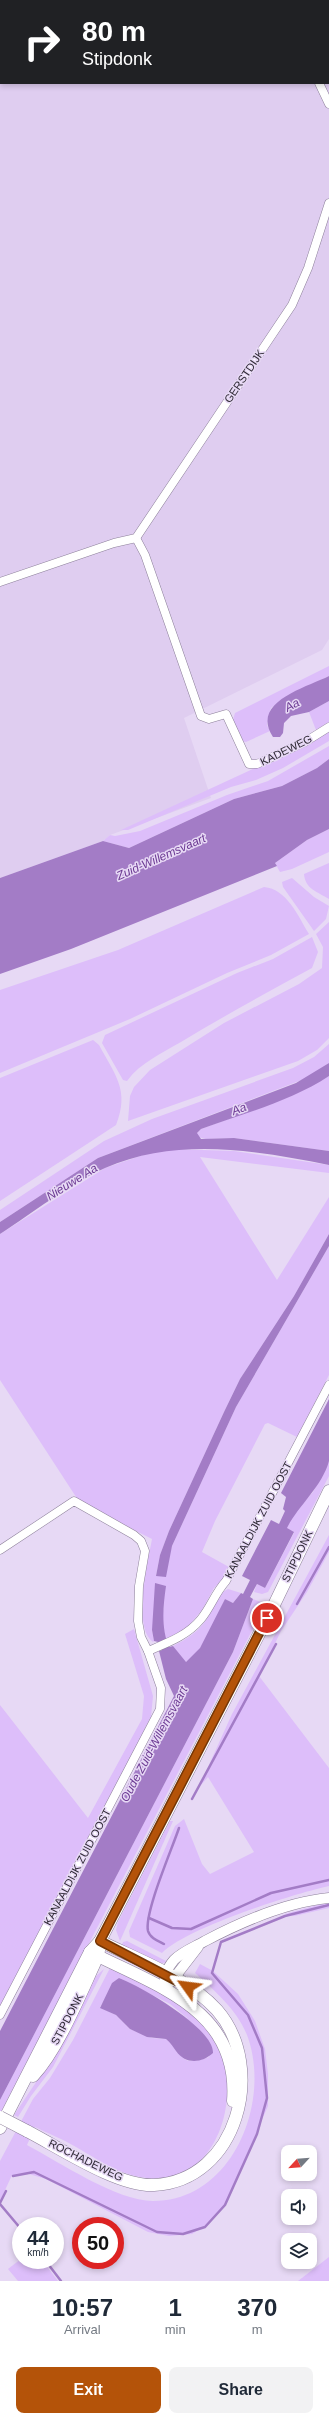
<!DOCTYPE html>
<html lang="en">
<head>
<meta charset="utf-8">
<style>
	:root { --surface:#fff; --page:#f2f2f3; --text:#1f2937; --muted:#747a83; --accent:#b45309 }
	body { margin:0; font-family:Helvetica,sans-serif; background:var(--page); color:var(--text); height:100vh; display:flex; flex-direction:column; font-size:15px; white-space:nowrap }
	* { box-sizing:border-box; margin:0 }
	p { font-size:13px; color:var(--muted) }
	.icon { flex:none; width:22px; height:22px; fill:none; stroke:currentColor; stroke-width:2; stroke-linecap:round; stroke-linejoin:round }
	.map { position:relative; height:2281px; overflow:hidden }
	.drawer { display:flex; flex-direction:column; background:var(--surface); flex:1 }
	.drawer>* { flex:none }
	.top-card { position:absolute; left:0px; top:0px; width:329px; height:84px; box-shadow:0 2px 6px #0003; background:#202124; color:#fff; overflow:hidden }
	.needle { width:26px; rotate:244deg }
	.buttons { position:absolute; left:281px; top:2145px; display:grid; gap:8px }
	.buttons a { display:grid; place-items:center; width:36px; height:36px; border-radius:8px; background:var(--surface); box-shadow:0 2px 6px #0003; font-size:20px }
	.speed { position:absolute; left:12px; top:2217px; display:flex; gap:8px; font-size:20px; font-weight:700; text-align:center }
	.speed>* { display:grid; place-content:center; width:52px; height:52px; border-radius:50%; background:var(--surface); box-shadow:0 2px 6px #0003; line-height:1 }
	.speed small { font-size:10px; font-weight:400 }
	.speed .limit { border:6px solid #d22; background:#fff; color:#111 }
	.pin { position:absolute; display:grid; place-items:center; width:34px; height:34px; color:#fff; margin:-17px; border:2px solid #fff; border-radius:50%; box-shadow:0 1px 4px #0007 }
	.me { position:absolute; width:44px; margin:-22px; rotate:301deg; stroke-linejoin:round; filter:drop-shadow(0 0 3px #0008) }
	.turn { display:flex; align-items:center; gap:14px; height:84px; padding:0 16px; font-size:18px }
	.turn .icon { width:52px; height:52px; stroke-width:2.5 }
	.turn b { display:block; font-size:28px; line-height:34px }
	.eta { display:flex; justify-content:space-evenly; align-items:center; height:68px; text-align:center }
	.eta b { font-size:24px; font-weight:700; line-height:28px }
	.action { display:flex; gap:8px; margin-top:auto; padding:8px 16px }
	.action a { flex:1; height:46px; border-radius:8px; background:var(--accent); color:#fff; font-size:16px; font-weight:700; line-height:46px; text-align:center }
	.action a+a { background:var(--page); color:var(--text) }
	.map>svg:first-child { display:block }
	.built { fill:#dfcdf0; fill-rule:evenodd }
	.green { fill:#ddbefa; fill-rule:evenodd }
	.water { fill:#a37cc6 }
	.lines { fill:none; stroke-linecap:round; stroke-linejoin:round }
	.stream { stroke:#a37cc6; stroke-width:2.5 }
	.minor-casing { stroke:#8d809a; stroke-width:9 }
	.tertiary-casing { stroke:#8d809a; stroke-width:11 }
	.secondary-casing { stroke:#8d809a; stroke-width:13 }
	.minor { stroke:#fff; stroke-width:8 }
	.tertiary { stroke:#fff; stroke-width:10 }
	.secondary { stroke:#fff; stroke-width:12 }
	.secondary-bridge-casing { stroke:#8d809a; stroke-width:13; stroke-linecap:butt }
	.secondary-bridge { stroke:#fff; stroke-width:12 }
	.route-casing { stroke:#753606; stroke-width:10 }
	.route { stroke:#b45309; stroke-width:7 }
	.labels { text-anchor:middle; stroke-width:3; stroke-linejoin:round; paint-order:stroke }
	.street-label { font-size:11px; fill:#2e2934; stroke:#e7d9f5 }
	.water-label { font-size:12px; font-style:italic; fill:#6c3a93; stroke:#e7d9f5 }
</style>
</head>
<body>
<div class="map">
<svg width="329" height="2281" viewBox="0 0 329 2281">
	<rect width="100%" height="100%" fill="#e7d9f5"/>
	<path class="built" d="M0 0H329V639L322 650 184 718 211 798 110 835 103 841 0 878ZM1 1H328V83H1Z"/>
	<g class="green">
		<polygon points="329,666 329,676 286,697 271,708 267,725 270,731 246,742 241,741 233,720 235,713"/>
		<polygon points="329,701 329,722 316,730 309,712"/>
		<polygon points="329,731 329,741 283,768 256,780 231,787 128,830 121,830 255,768 276,761"/>
		<polygon points="329,746 329,759 317,768 282,786 234,799 129,848 103,841 110,835 115,836 140,831 227,795 268,781"/>
		<polygon points="329,829 329,852 292,869 280,872 275,863 307,840"/>
		<path d="M329 863V899C318 892 305 889 304 874Z"/>
		<polygon points="292,878 314,897 329,906 326,919 314,931 283,887 282,882"/>
		<path d="M264 887C287 889 298 916 309 934L271 955 227 973 130 1019 0 1073V990L118 950Z"/>
		<polygon points="329,922 329,1038 317,1050 298,1061 128,1121 130,1096 134,1087 150,1070 224,1023 299,984 322,968 323,947 316,934"/>
		<path d="M312 937 318 952 312 968C268 992 224 1016 181 1042 162 1053 140 1063 127 1081L123 1080 102 1043 105 1035 237 973 273 959Z"/>
		<path d="M93 1040 99 1045C115 1075 130 1090 116 1125L0 1201V1078Z"/>
		<polygon points="329,1044 329,1063 307,1078 98,1158 0,1222 0,1210 104,1141 152,1119 293,1068 314,1057"/>
		<polygon points="329,1076 329,1151 234,1138 206,1139 198,1137 197,1133 201,1129 293,1095"/>
		<path d="M172 1149 234 1151 329 1165V1173L200 1157 277 1280 329 1197V1234L294 1296 240 1379 224 1412 169 1531 160 1555 156 1576 168 1559 172 1546 236 1407 329 1246V1375L297 1437 268 1423 265 1424 215 1521 202 1552 229 1567 223 1579 214 1588 202 1610 186 1629 166 1639 162 1624 164 1599 152 1630 154 1641 153 1642C132 1627 148 1561 152 1539L80 1503 0 1380V1234L105 1168 146 1154Z"/>
		<polygon points="329,1461 329,1476 268,1592 262,1594 254,1592 257,1584 265,1588 294,1533 286,1528 293,1515 313,1492"/>
		<path d="M329 1535V1552L307 1592 281 1631 259 1676 329 1768V1886C293 1894 186 1928 162 1953L130 1937 129 1931 175 1826 184 1819 202 1864 210 1874 254 1852 208 1777 201 1785 203 1778 232 1714Z"/>
		<path d="M228 1589 241 1593 233 1603 225 1599C217 1616 203 1653 186 1662L183 1661 173 1646C187 1639 198 1632 207 1619 213 1609 217 1594 228 1589Z"/>
		<polygon points="253,1599 261,1602 261,1612 256,1623 0,2114 0,2100 233,1652"/>
		<polygon points="134,1629 153,1696 151,1717 0,2012 0,1705 88,1818 142,1719 144,1696 125,1634"/>
		<polygon points="170,1821 173,1821 120,1941 116,1930 118,1922"/>
		<polygon points="329,1902 329,1908 294,1916 285,1914"/>
		<polygon points="127,1941 168,1962 157,1964 122,1945 123,1942"/>
		<path d="M200 1964 213 1971 238 1994 255 2021 265 2049 268 2074V2106L224 2207 208 2224 192 2234 169 2236 148 2232 46 2179 29 2174 12 2175 0 2201V2161L33 2099 50 2078 73 2040 110 1968C144 1984 184 1997 208 2027 248 2077 225 2187 147 2178 117 2174 102 2162 76 2147 63 2139 49 2134 35 2127L27 2145C59 2162 117 2201 153 2201 233 2201 272 2101 247 2035 237 2010 215 1991 195 1973ZM119 1978 170 2004 187 2018 209 2057C176 2069 185 2051 166 2039L152 2038 130 2029 116 2015 100 2007Z"/>
		<polygon points="104,1969 53,2067 31,2096 18,2117 14,2115 57,2051 95,1977"/>
		<polygon points="329,2257 329,2281 298,2281"/>
		<polygon points="21,2259 42,2260 58,2281 18,2281 8,2269"/>
	</g>
	<g class="water">
		<path d="M329 676V701L309 712 291 716 284 723 283 733 280 737H273C250 702 305 688 329 676Z"/>
		<polygon points="329,759 329,829 307,840 275,863 277,866 71,949 0,974 0,878 103,841 129,848 234,799 282,786 317,768"/>
		<path d="M329 1063V1076C291 1101 243 1114 201 1129L197 1133 201 1139 234 1138 329 1151V1165C256 1150 176 1137 105 1168 69 1184 33 1213 0 1234V1222L98 1158 296 1083Z"/>
		<polygon points="329,1234 329,1246 236,1407 172,1546 166,1577 156,1576 160,1555 169,1531 224,1412 240,1379 294,1296"/>
		<path d="M329 1399C329 1414 329 1448 329 1461 322 1487 297 1507 287 1528L294 1532 265 1588 257 1584 250 1597 253 1599 233 1652 0 2100V2031L174 1696 166 1679 159 1651 162 1650 158 1642 154 1641 152 1630 155 1583 166 1586C163 1607 161 1628 169 1647L173 1646 186 1662 200 1648 225 1599 233 1603 241 1593 243 1594 250 1580 242 1576 271 1520 279 1524 285 1511 283 1509 286 1497 281 1493Z"/>
		<path d="M119 1978C140 1986 214 2028 213 2053 202 2063 186 2065 176 2051 173 2047 171 2043 166 2039L147 2037 130 2029 116 2015 100 2008 112 1983Z"/>
	</g>
	<g class="lines">
		<g class="stream">
			<polyline points="297,1604 329,1547"/>
			<polyline points="192,1799 276,1644"/>
			<polyline points="149,1918 172,1928 191,1929 271,1893 329,1880"/>
			<path d="M164 1944C158 1941 150 1938 148 1931 144 1913 172 1849 179 1828"/>
			<polyline points="13,2176 34,2172 157,2232 183,2234 205,2227 225,2205 257,2134 267,2098 262,2048 248,2015 212,1973 221,1942 285,1916 329,1905"/>
			<polyline points="0,2203 6,2191"/>
			<polyline points="0,2204 21,2229"/>
			<polyline points="45,2260 61,2281"/>
		</g>
		<defs>
			<g id="minor">
				<polyline points="244,0 245,1"/>
				<polyline points="319,83 329,104"/>
				<polyline points="136,538 145,555 201,716 209,719 226,714 249,764 257,764 305,742 329,727"/>
				<polyline points="0,582 114,543 136,538 292,305 308,268 329,203"/>
				<polyline points="0,1550 74,1501 134,1535 141,1541 145,1551 139,1586 138,1621 141,1637 148,1651 161,1688 160,1709 0,2015"/>
				<path d="M148 1651C167 1643 187 1636 201 1619 211 1607 215 1593 226 1581L329 1385"/>
			</g>
			<g id="tertiary">
				<polyline points="171,1982 198,1947"/>
				<path d="M164 1988C165 1977 166 1969 174 1960 183 1951 195 1947 205 1941 243 1921 286 1902 329 1898"/>
			</g>
			<g id="secondary">
				<path d="M90 1952C156 1986 240 2009 233 2101"/>
				<path d="M33 2076C59 2048 81 1992 98 1956L99 1950"/>
				<polyline points="0,2128 90,1952 100,1941 136,1872 274,1605 329,1491"/>
				<path d="M27 2131C60 2148 118 2187 154 2185 238 2181 267 2067 217 2010 187 1977 138 1960 100 1941"/>
			</g>
		</defs>
		<use href="#minor" class="minor-casing"/>
		<use href="#tertiary" class="tertiary-casing"/>
		<use href="#secondary" class="secondary-casing"/>
		<use href="#minor" class="minor"/>
		<use href="#tertiary" class="tertiary"/>
		<use href="#secondary" class="secondary"/>
		<defs>
			<polyline id="secondary-bridge" points="0,2117 27,2131"/>
		</defs>
		<use href="#secondary-bridge" class="secondary-bridge-casing"/>
		<use href="#secondary-bridge" class="secondary-bridge"/>
	</g>
	<g class="lines">
		<defs>
			<polyline id="route" points="188,1987 100,1941 267,1618"/>
		</defs>
		<use href="#route" class="route-casing"/>
		<use href="#route" class="route"/>
	</g>
	<g class="labels">
		<g class="street-label">
			<text transform="translate(244 376) rotate(-56)" y="4">GERSTDIJK</text>
			<text transform="translate(286 750) rotate(-26)" y="4">KADEWEG</text>
			<text transform="translate(258 1520) rotate(-62)" y="4">KANAALDIJK ZUID OOST</text>
			<text transform="translate(297 1556) rotate(-64)" y="4">STIPDONK</text>
			<text transform="translate(77 1867) rotate(-62)" y="4">KANAALDIJK ZUID OOST</text>
			<text transform="translate(67 2019) rotate(-62)" y="4">STIPDONK</text>
			<text transform="translate(86 2160) rotate(26)" y="4">ROCHADEWEG</text>
		</g>
		<g class="water-label">
			<text transform="translate(292 705) rotate(-28)" y="4">Aa</text>
			<text transform="translate(161 857) rotate(-24)" y="4">Zuid-Willemsvaart</text>
			<text transform="translate(239 1109) rotate(-21)" y="4">Aa</text>
			<text transform="translate(72 1182) rotate(-32)" y="4">Nieuwe Aa</text>
			<text transform="translate(154 1744) rotate(-62)" y="4">Oude Zuid-Willemsvaart</text>
		</g>
	</g>
</svg>
<div class="buttons">
<a><svg class="needle" viewBox="-14 -14 28 28"><path d="M0-13l5 13h-10z" fill="#e53935"/><path d="M0 13l5-13h-10z" fill="#747a83"/></svg></a>
<a><svg class="icon" aria-label="sound" viewBox="0 0 24 24"><path d="M4 9h4l5-4v14l-5-4H4zM17 9q2 3 0 6"/></svg></a>
<a><svg class="icon" aria-label="layers" viewBox="0 0 24 24"><path d="M12 4l9 5-9 5-9-5zM3 14l9 5 9-5"/></svg></a>
</div>
<div class="speed"><div>44<small>km/h</small></div><div class="limit">50</div></div>
<div class="pin" style="left:267px;top:1618px;background:#d93025"><svg class="icon" aria-label="arrive" viewBox="0 0 24 24"><path d="M6 21V4h12l-3 4 3 4H6"/></svg></div>
<svg class="me" style="left:188px;top:1987px" viewBox="-20 -20 40 40"><path d="M0-17L14 15 0 8-14 15z" fill="#b45309" stroke="#fff" stroke-width="4"/></svg>
<div class="top-card">
<div class="turn"><svg class="icon" aria-label="right" viewBox="0 0 24 24"><path d="M7 20v-9h11M14 6l5 5-5 5"/></svg><div><b>80 m</b>Stipdonk</div></div>
</div>
</div>
<section class="drawer">
<div class="eta">
<div><b>10:57</b><p>Arrival</p></div>
<div><b>1</b><p>min</p></div>
<div><b>370</b><p>m</p></div>
</div>
<div class="action"><a>Exit</a><a>Share</a></div>
</section>
</body>
</html>
